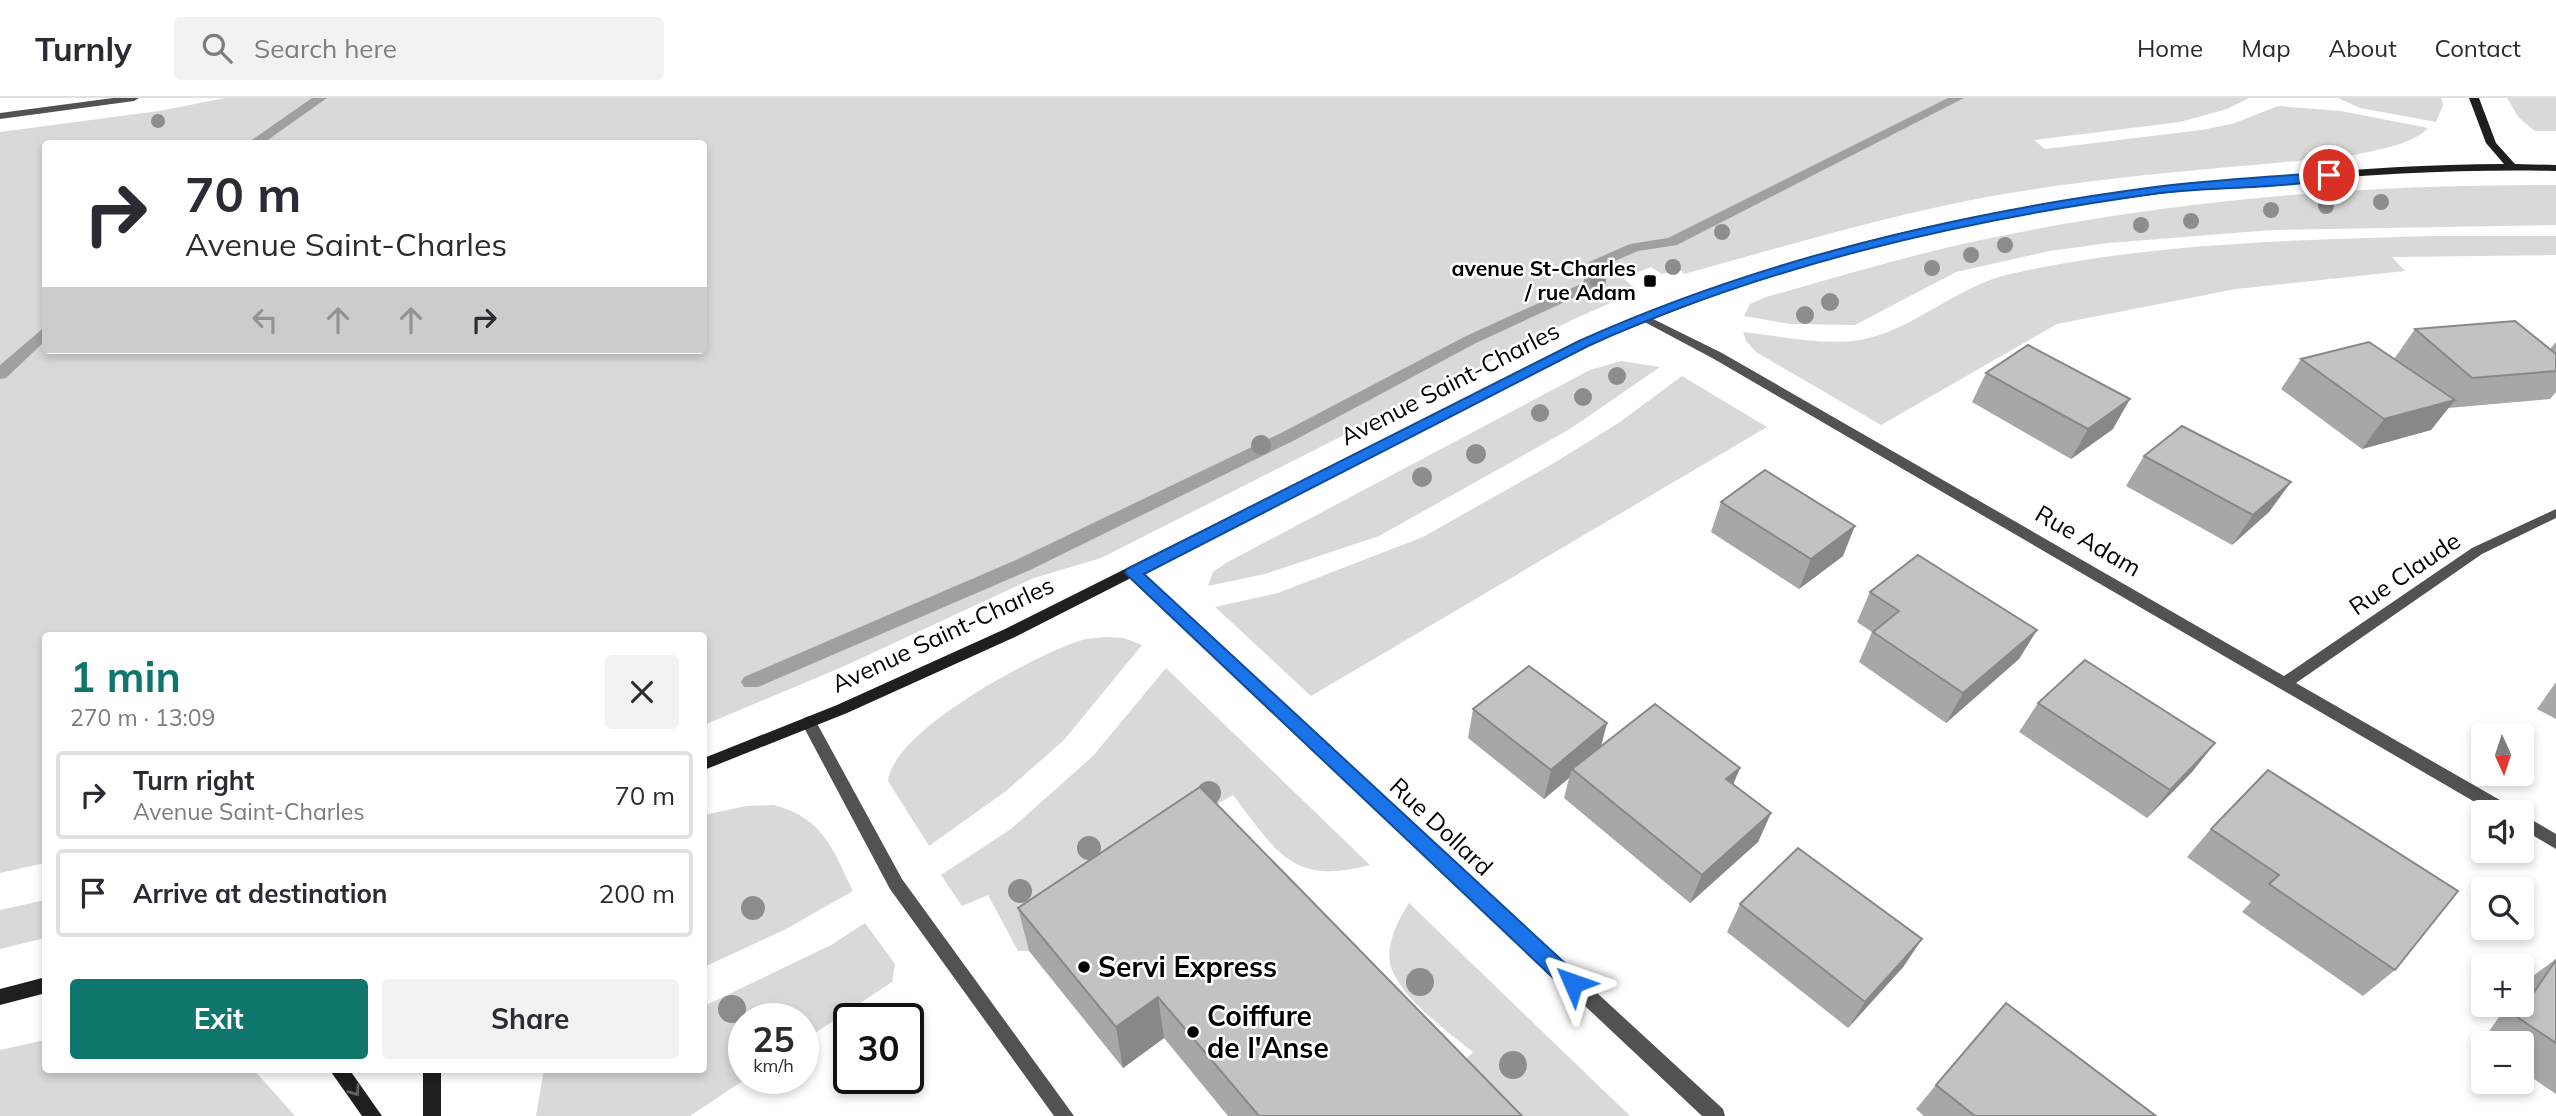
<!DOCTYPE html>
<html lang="en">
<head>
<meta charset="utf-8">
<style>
	:root { --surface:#fff; --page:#f2f2f3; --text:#2b2b33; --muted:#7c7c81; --line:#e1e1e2; --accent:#0f766e }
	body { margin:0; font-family:Mulish,sans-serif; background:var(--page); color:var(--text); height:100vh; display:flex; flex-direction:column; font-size:26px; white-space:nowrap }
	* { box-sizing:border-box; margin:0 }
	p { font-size:23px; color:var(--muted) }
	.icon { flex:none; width:38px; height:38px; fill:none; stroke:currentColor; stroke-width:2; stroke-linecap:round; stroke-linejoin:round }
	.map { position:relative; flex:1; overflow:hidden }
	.panel { position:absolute; left:42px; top:534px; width:665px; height:441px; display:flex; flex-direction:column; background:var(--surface); border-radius:7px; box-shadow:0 4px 10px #0003 }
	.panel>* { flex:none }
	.hud { position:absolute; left:42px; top:42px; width:665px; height:214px; border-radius:7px; box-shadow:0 4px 10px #0003; background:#fff; color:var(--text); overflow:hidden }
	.needle { width:46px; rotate:177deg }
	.controls { position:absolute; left:2471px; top:625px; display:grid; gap:14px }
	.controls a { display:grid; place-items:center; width:63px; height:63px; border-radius:7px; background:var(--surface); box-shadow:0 4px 10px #0003; font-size:35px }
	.speed { position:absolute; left:728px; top:905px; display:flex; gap:14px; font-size:35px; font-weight:700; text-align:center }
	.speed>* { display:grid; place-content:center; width:91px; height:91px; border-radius:50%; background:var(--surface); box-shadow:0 4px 10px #0003; line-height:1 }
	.speed small { font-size:18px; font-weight:400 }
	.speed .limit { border:4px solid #111; border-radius:10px; background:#fff; color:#111 }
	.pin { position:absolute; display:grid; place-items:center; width:60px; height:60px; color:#fff; margin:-30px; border:4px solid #fff; border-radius:50%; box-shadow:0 2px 7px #0007 }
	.me { position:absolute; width:77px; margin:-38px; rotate:313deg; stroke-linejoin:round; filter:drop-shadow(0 0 5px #0008) }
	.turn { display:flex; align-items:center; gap:24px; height:147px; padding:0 28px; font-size:32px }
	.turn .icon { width:91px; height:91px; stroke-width:2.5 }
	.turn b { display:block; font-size:49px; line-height:60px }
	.lanes { display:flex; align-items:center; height:66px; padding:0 28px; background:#0003; justify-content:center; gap:35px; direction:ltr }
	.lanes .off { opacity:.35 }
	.round { display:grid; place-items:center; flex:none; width:74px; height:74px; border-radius:7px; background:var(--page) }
	.headline { display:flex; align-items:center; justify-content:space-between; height:119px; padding:0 28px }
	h1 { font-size:42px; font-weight:700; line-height:52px; color:var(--accent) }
	.primary-button { display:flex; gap:14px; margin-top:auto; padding:14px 28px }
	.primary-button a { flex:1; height:80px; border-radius:7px; background:var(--accent); color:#fff; font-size:28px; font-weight:700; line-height:80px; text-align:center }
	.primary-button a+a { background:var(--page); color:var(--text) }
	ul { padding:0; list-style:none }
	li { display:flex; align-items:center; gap:21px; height:88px; margin:0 14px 10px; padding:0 14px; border:4px solid var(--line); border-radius:7px }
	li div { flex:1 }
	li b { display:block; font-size:26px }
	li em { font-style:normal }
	header { display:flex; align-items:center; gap:42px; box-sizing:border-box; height:98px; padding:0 35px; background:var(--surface); border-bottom:2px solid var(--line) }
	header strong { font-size:33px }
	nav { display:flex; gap:38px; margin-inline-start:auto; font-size:24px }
	.search { width:490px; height:63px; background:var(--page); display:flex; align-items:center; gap:18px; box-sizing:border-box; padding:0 24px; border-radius:7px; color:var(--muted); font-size:26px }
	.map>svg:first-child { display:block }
	.green { fill:#d9d9d9; fill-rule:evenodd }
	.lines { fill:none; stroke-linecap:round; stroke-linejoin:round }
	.stream { fill:#a0a0a0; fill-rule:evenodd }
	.lane { fill:#525252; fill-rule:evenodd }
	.street { fill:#525252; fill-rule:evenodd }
	.secondary { fill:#1f1f1f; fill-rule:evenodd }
	.tree { fill:#8d8d8d }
	.wall { fill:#a7a7a7 }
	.shaded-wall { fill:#888 }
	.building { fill:#c2c2c2; stroke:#888; stroke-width:2 }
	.oneway { stroke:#626262 }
	.route { fill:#1a73e8; stroke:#114b97; stroke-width:2 }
	.poi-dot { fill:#000; stroke:#fff; stroke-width:2.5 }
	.labels { text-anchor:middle; stroke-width:5; stroke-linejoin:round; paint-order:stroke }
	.far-poi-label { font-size:21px; font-weight:bold; fill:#000; stroke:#fff; text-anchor:end }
	.street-label { font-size:24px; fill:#000; stroke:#fff }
	.near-poi-label { font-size:28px; font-weight:bold; fill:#000; stroke:#fff; text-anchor:start }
</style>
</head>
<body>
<header>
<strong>Turnly</strong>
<div class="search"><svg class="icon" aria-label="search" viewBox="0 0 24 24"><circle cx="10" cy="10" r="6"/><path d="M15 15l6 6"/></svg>Search here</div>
<nav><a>Home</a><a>Map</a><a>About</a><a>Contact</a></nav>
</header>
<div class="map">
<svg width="2556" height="1018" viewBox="0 0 2556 1018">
	<rect width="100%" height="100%" fill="#fff"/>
	<g class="green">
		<path d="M225 0H2249L2227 11 2180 24 2034 42 2045 51 2201 32 2232 26 2278 8 2341 13 2428 30C2411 48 2373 52 2350 58 2230 70 2111 77 1992 98 1888 117 1786 148 1684 176L1680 172 1662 176 1651 169 1623 180 1638 193 1574 221 1101 460 1034 480 840 570 704 627V537H46L45 765 0 775V34L159 13ZM46 46H704V252H46Z"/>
		<polygon points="2338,0 2441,0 2443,7 2436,24 2360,10"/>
		<polygon points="2507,0 2556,0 2556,33 2535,33 2519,20"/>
		<path d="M2556 87V127L2272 132 2108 145 2050 153 1956 174 1855 227 1790 226 1744 218 1750 206 1766 199C1838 179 1909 157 1981 142 2170 102 2363 86 2556 87Z"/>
		<path d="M2433 138H2556V157L2392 159 2405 173 2236 191 2057 226 1881 327 1756 254 1746 243 1743 234C1781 238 1828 249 1865 241 1916 230 1957 188 2010 176 2148 145 2293 142 2433 138Z"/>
		<polygon points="1621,263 1660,269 1570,331 1379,438 1265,476 1208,488 1213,474 1226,465 1590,272"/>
		<polygon points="1682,278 1767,329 1311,598 1215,509 1278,495 1423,439 1554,365 1620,324"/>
		<path d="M1106 539 1124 540 1142 547 1064 642 1006 693 929 748 888 683C893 633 1033 558 1079 543 1087 540 1097 540 1106 539Z"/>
		<path d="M1166 570 1370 767C1292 788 1276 753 1233 697L1191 721 1203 734 1029 853H1018L988 797 962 808 941 777 1011 731 1093 658Z"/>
		<path d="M774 707C823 720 832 750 853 793L786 831 704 869V717L746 708Z"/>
		<polygon points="45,802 45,840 0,851 0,812"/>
		<path d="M1409 805 1630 1018H1474L1442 985 1473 954C1448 934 1404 902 1392 872 1383 851 1398 822 1409 805Z"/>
		<polygon points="865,825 895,866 892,884 803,943 803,920 744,920 744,980 747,980 690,1018 536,1018 544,971 704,971 704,908 831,847"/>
		<polygon points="45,942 46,971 253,971 295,1018 0,1018 0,952"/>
	</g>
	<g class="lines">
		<g class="stream">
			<polygon points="312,0 327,0 262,46 246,46"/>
			<polygon points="1948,0 1964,0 1677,147 1638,153 1601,169 1595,190 1476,245 1293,343 1030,472 758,589 744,589 741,584 744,579 1016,462 1281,335 1464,239 1583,185 1589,164 1630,146 1668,140"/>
			<polygon points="46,228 46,242 6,280 0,281 0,267"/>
		</g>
		<g class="lane">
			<polygon points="113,0 139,0 134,3 0,21 0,15"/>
			<polygon points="809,618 814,620 902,781 1074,1018 1054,1018 890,791 801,624 804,620"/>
		</g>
		<g class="street">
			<polygon points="1643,216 1722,255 2284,578 2472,450 2556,411 2556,420 2482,456 2296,585 2512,709 2514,714 2492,714 1714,261 1639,221 1639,217"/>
			<polygon points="1133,470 1138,472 1723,1011 1725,1018 1702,1018 1128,478 1126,475 1128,472"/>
			<polygon points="2522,716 2556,736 2556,751 2522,731"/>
		</g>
		<g class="secondary">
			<path d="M2469 0H2479L2496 45 2515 66 2556 67V73C2459 71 2363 77 2266 85 2095 100 1923 127 1759 182 1701 201 1644 225 1587 248L1015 539 847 615 704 672V660L837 607 1005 531 1579 244C1636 220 1693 196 1752 177 1918 122 2092 94 2266 79 2345 72 2424 66 2504 66L2486 45Z"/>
			<polygon points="46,879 46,895 0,907 0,891"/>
			<polygon points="329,971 349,971 382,1018 362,1018"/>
			<rect x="423" y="971" width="18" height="47"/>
		</g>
	</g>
	<g class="tree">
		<circle cx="158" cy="23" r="7"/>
		<circle cx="2381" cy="104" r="8"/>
		<circle cx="2326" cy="108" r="8"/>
		<circle cx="2271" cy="112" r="8"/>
		<circle cx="2191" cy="123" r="8"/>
		<circle cx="2141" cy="127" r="8"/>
		<circle cx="1722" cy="134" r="8"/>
		<circle cx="2005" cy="147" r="8"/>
		<circle cx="1971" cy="157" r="8"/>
		<circle cx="1673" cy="169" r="8"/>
		<circle cx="1932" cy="170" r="8"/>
		<circle cx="1598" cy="183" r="8"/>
		<circle cx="1830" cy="204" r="9"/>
		<circle cx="1805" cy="217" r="9"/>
		<circle cx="1617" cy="278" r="9"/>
		<circle cx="1583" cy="299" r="9"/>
		<circle cx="1540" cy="315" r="9"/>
		<circle cx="1261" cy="347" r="10"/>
		<circle cx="1476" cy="356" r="10"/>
		<circle cx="1422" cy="379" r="10"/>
		<circle cx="1209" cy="695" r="12"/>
		<circle cx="1089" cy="750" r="12"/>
		<circle cx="1020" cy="793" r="12"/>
		<circle cx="753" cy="810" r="12"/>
		<circle cx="1420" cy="884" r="14"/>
		<circle cx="732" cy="911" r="14"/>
		<circle cx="1513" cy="967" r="14"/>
	</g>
	<g class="wall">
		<polygon points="2415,231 2550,251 2556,244 2556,294 2550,301 2448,310 2431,332 2362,351 2281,291 2301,261 2394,261"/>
		<polygon points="1986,275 2113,331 2071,361 1972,304"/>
		<polygon points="2144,358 2291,384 2269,414 2232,447 2126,388"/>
		<polygon points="1721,404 1843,458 1799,491 1711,434"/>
		<polygon points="1870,494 2037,532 2019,561 1946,625 1859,564 1872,534 1857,524"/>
		<polygon points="2556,584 2556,621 2537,611"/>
		<polygon points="2038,605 2215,645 2192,674 2147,720 2019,634"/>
		<polygon points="1473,611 1607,625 1601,648 1740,670 1733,686 1771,715 1758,744 1690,805 1564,700 1569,680 1544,701 1468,640"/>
		<polygon points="2268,672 2395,872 2363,898 2242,814 2251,804 2187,759 2211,731"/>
		<polygon points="1740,806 1904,868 1848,930 1727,834"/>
		<polygon points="1018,810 1522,1018 1228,1018 1164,940 1123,970 1029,853"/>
		<polygon points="2556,861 2556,996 2522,973 2522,945 2483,945 2483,947 2481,945 2508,906 2522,906 2522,886"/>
		<polygon points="1936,987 2156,1018 1924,1018 1916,1011"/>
	</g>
	<g class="shaded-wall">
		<polygon points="2130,301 2113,331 2071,361 2088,331"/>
		<polygon points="2455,302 2431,332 2362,351 2384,321"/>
		<polygon points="2291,384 2269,414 2232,447 2253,417"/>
		<polygon points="1855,428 1843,458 1799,491 1811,461"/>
		<polygon points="2037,532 2019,561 1946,625 1963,595"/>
		<polygon points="1607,625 1599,655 1572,671 1569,680 1544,701 1551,672"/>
		<polygon points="2215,645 2192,674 2147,720 2170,692"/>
		<polygon points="1740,670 1728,699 1726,681"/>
		<polygon points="1771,715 1758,744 1690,805 1702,777"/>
		<polygon points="1922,841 1904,868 1848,930 1865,904"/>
		<polygon points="1158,899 1164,940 1123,970 1116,929"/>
	</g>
	<g class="building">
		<polygon points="2515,223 2556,256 2556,273 2472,280 2415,231"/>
		<polygon points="2369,244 2455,302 2384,321 2301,261"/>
		<polygon points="2028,247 2130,301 2088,331 1986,275"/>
		<polygon points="2182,328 2291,384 2253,417 2144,358"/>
		<polygon points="1765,372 1855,428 1811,461 1721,404"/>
		<polygon points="1918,457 2037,532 1963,595 1873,534 1899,513 1870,494"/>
		<polygon points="2085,562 2215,645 2170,692 2038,605"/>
		<polygon points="1529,568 1607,625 1551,672 1473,611"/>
		<polygon points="1655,606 1740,670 1726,681 1771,715 1702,777 1572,671"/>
		<polygon points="2268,672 2458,793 2395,872 2269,786 2279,777 2211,731"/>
		<polygon points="1200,689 1522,1018 1259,1018 1158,899 1116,929 1018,810"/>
		<polygon points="1798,750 1922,841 1865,904 1740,806"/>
		<polygon points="2556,862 2556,945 2517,919"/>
		<polygon points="2006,905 2156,1018 1975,1018 1936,987"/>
	</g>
	<defs><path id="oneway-chevron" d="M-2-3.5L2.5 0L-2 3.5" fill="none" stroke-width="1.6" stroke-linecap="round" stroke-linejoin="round" transform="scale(1.75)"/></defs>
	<use class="oneway" href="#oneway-chevron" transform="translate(355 993) rotate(55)"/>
	<path class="route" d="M2329 74 2333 75V80C2275 92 2212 88 2153 96 1959 123 1767 167 1588 248L1144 476 1580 879 1583 885 1580 892 1573 894 1566 892 1125 475 1127 471 1579 243C1761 161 1957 115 2155 89 2212 82 2271 79 2329 74Z"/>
	<g class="poi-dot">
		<rect x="1643" y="176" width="14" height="14" rx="3.5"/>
		<circle cx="1084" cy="869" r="7"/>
		<circle cx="1193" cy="934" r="7"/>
	</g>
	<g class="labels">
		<g class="far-poi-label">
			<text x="1636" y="178">avenue St-Charles<tspan x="1636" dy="24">/ rue Adam</tspan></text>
		</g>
		<g class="street-label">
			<text transform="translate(1450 286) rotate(-27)" y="8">Avenue Saint-Charles</text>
			<text transform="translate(2088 443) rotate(30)" y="8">Rue Adam</text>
			<text transform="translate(2405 476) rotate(-34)" y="8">Rue Claude</text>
			<text transform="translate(943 537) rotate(-25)" y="8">Avenue Saint-Charles</text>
			<text transform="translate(1441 729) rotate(43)" y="8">Rue Dollard</text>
		</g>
		<g class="near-poi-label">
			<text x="1098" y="879">Servi Express</text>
			<text x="1207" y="928">Coiffure<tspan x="1207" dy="32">de l'Anse</tspan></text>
		</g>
	</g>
</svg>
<div class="controls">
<a><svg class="needle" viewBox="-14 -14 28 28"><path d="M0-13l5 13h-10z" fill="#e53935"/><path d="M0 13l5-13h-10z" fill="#7c7c81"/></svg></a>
<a><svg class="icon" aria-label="sound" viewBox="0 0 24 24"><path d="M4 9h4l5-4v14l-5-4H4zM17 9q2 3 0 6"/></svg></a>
<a><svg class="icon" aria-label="search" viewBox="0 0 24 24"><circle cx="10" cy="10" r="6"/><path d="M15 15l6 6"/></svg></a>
<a>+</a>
<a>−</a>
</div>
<div class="speed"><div>25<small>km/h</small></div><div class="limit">30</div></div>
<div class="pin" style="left:2329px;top:77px;background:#d93025"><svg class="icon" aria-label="arrive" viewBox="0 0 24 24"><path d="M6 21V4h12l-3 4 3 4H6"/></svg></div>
<svg class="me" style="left:1573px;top:885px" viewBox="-20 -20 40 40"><path d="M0-17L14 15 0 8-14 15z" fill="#1a73e8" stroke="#fff" stroke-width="4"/></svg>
<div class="hud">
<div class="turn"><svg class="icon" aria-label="right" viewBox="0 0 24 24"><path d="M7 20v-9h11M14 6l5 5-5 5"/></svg><div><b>70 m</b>Avenue Saint-Charles</div></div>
<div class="lanes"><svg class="icon off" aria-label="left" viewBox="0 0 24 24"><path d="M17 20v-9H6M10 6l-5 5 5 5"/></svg><svg class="icon off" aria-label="ahead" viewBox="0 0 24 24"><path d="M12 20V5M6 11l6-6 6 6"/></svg><svg class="icon off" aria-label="ahead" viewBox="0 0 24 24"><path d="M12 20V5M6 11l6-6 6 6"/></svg><svg class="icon" aria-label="right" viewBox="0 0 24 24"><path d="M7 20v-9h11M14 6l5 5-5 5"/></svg></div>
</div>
<section class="panel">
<div class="headline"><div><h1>1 min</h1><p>270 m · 13:09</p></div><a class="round"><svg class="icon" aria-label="close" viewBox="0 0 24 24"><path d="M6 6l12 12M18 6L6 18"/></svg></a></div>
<ul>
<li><svg class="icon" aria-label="right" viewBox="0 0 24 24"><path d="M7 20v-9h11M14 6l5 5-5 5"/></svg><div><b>Turn right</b><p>Avenue Saint-Charles</p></div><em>70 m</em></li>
<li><svg class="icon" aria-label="arrive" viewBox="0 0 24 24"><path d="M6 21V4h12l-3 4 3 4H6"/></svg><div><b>Arrive at destination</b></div><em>200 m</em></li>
</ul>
<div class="primary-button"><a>Exit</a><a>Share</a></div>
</section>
</div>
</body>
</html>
